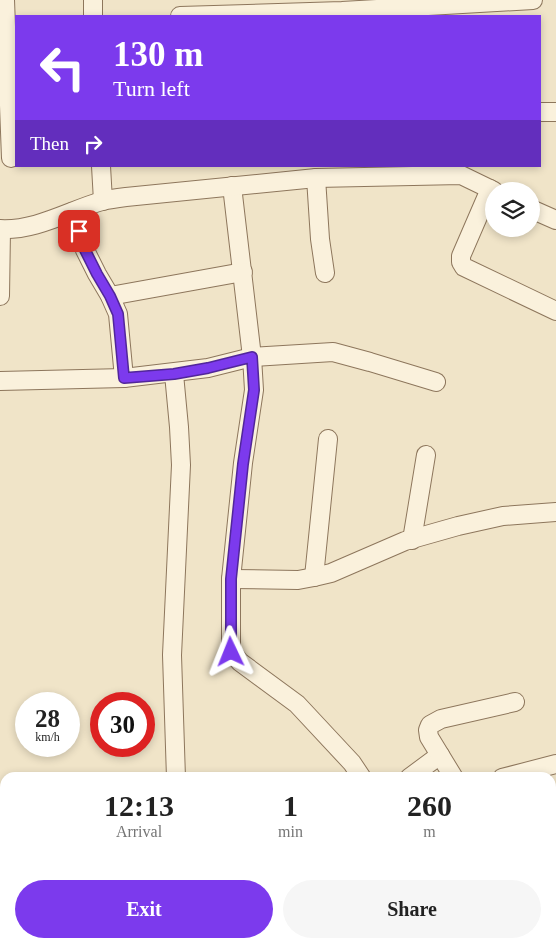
<!DOCTYPE html>
<html lang="en">
<head>
<meta charset="utf-8">
<style>
	:root { --surface:#fff; --page:#f6f6f6; --text:#222; --muted:#767676; --accent:#7c3aed }
	body { margin:0; font-family:Georgia,serif; background:var(--page); color:var(--text); height:100vh; display:flex; flex-direction:column; font-size:19px; white-space:nowrap }
	* { box-sizing:border-box; margin:0 }
	p { font-size:16px; color:var(--muted) }
	.icon { flex:none; width:28px; height:28px; fill:none; stroke:currentColor; stroke-width:2; stroke-linecap:round; stroke-linejoin:round }
	.map { position:relative; flex:1; overflow:hidden }
	.details { position:absolute; left:0px; top:772px; width:556px; height:176px; display:flex; flex-direction:column; background:var(--surface); border-radius:15px 15px 0 0; box-shadow:0 2px 8px #0003 }
	.details>* { flex:none }
	.top-card { position:absolute; left:15px; top:15px; width:526px; height:152px; border-radius:0px; box-shadow:0 2px 8px #0003; background:#7c3aed; color:#fff; overflow:hidden }
	.fabs { position:absolute; left:485px; top:182px; display:grid; gap:10px }
	.fabs a { display:grid; place-items:center; width:55px; height:55px; border-radius:50%; background:var(--surface); box-shadow:0 2px 8px #0003; font-size:25px }
	.speed { position:absolute; left:15px; top:692px; display:flex; gap:10px; font-size:25px; font-weight:700; text-align:center }
	.speed>* { display:grid; place-content:center; width:65px; height:65px; border-radius:50%; background:var(--surface); box-shadow:0 2px 8px #0003; line-height:1 }
	.speed small { font-size:12px; font-weight:400 }
	.speed .limit { border:8px solid #d22; background:#fff; color:#111 }
	.pin { position:absolute; display:grid; place-items:center; width:42px; height:42px; color:#fff; margin:-21px; border-radius:10px; box-shadow:0 2px 8px #0006 }
	.me { position:absolute; width:55px; margin:-28px; rotate:358deg; stroke-linejoin:round; filter:drop-shadow(0 0 4px #0008) }
	.turn { display:flex; align-items:center; gap:18px; height:105px; padding:0 15px; font-size:22px }
	.turn .icon { width:65px; height:65px; stroke-width:2.5 }
	.turn b { display:block; font-size:35px; line-height:42px }
	.then { display:flex; align-items:center; height:48px; padding:0 15px; background:#0003; gap:10px; font-size:19px }
	.eta { display:flex; justify-content:space-evenly; align-items:center; height:85px; text-align:center }
	.eta b { font-size:30px; font-weight:800; line-height:35px }
	.primary-button { display:flex; gap:10px; margin-top:auto; padding:10px 15px }
	.primary-button a { flex:1; height:58px; border-radius:30px; background:var(--accent); color:#fff; font-size:20px; font-weight:800; line-height:58px; text-align:center }
	.primary-button a+a { background:var(--page); color:var(--text) }
	.map>svg:first-child { display:block }
	.lines { fill:none; stroke-linecap:round; stroke-linejoin:round }
	.street-casing { stroke:#8d765c; stroke-width:20 }
	.street { stroke:#faf1dc; stroke-width:18 }
	.route-casing { stroke:#51269a; stroke-width:12 }
	.route { stroke:#7c3aed; stroke-width:9 }
</style>
</head>
<body>
<div class="map">
<svg width="556" height="948" viewBox="0 0 556 948">
	<rect width="100%" height="100%" fill="#f0e4c8"/>
	<g class="lines">
		<defs>
			<g id="street">
				<polyline points="5,0 11,158"/>
				<polyline points="93,0 93,16"/>
				<polyline points="180,16 342,11 533,0"/>
				<polyline points="540,112 556,112"/>
				<polyline points="101,166 103,201"/>
				<polyline points="316,178 320,239 325,273"/>
				<polyline points="232,186 252,357 254,390 243,463 231,579 231,651 240,662 297,704 352,763 362,778"/>
				<polyline points="490,189 461,256 461,262 464,267 556,311"/>
				<polyline points="531,209 556,220"/>
				<polyline points="72,212 85,250 97,274 110,296 118,314 124,378"/>
				<path d="M0 229C36 231 68 211 102 201 110 199 118 198 126 197L316 178 461 175 494 191"/>
				<polyline points="0,296 1,230"/>
				<polyline points="110,296 243,272"/>
				<polyline points="174,374 179,427 181,465 172,655 176,778"/>
				<polyline points="0,381 124,378 208,368 252,357 333,352 370,362 436,382"/>
				<polyline points="412,540 426,455"/>
				<polyline points="314,577 328,439"/>
				<polyline points="231,579 298,580 314,577 331,573 405,541 458,526 503,516 556,512"/>
				<polyline points="409,778 440,755"/>
				<polyline points="454,778 429,737 428,730 430,725 441,719 515,702"/>
				<polyline points="502,778 556,764"/>
				<polyline points="551,844 556,842"/>
				<polyline points="0,893 5,893"/>
				<polyline points="551,902 556,901"/>
				<polyline points="45,944 46,948"/>
				<polyline points="116,944 116,948"/>
				<polyline points="472,944 475,948"/>
				<polyline points="196,948 213,944"/>
				<polyline points="364,948 385,944"/>
			</g>
		</defs>
		<use href="#street" class="street-casing"/>
		<use href="#street" class="street"/>
	</g>
	<g class="lines">
		<defs>
			<polyline id="route" points="79,231 85,250 97,274 110,296 118,314 124,378 174,374 208,368 252,357 254,390 243,464 231,579 231,652"/>
		</defs>
		<use href="#route" class="route-casing"/>
		<use href="#route" class="route"/>
	</g>
</svg>
<div class="fabs">
<a><svg class="icon" aria-label="layers" viewBox="0 0 24 24"><path d="M12 4l9 5-9 5-9-5zM3 14l9 5 9-5"/></svg></a>
</div>
<div class="speed"><div>28<small>km/h</small></div><div class="limit">30</div></div>
<div class="pin" style="left:79px;top:231px;background:#d93025"><svg class="icon" aria-label="arrive" viewBox="0 0 24 24"><path d="M6 21V4h12l-3 4 3 4H6"/></svg></div>
<svg class="me" style="left:231px;top:652px" viewBox="-20 -20 40 40"><path d="M0-17L14 15 0 8-14 15z" fill="#7c3aed" stroke="#fff" stroke-width="4"/></svg>
<div class="top-card">
<div class="turn"><svg class="icon" aria-label="left" viewBox="0 0 24 24"><path d="M17 20v-9H6M10 6l-5 5 5 5"/></svg><div><b>130 m</b>Turn left</div></div>
<div class="then">Then<svg class="icon" aria-label="right" viewBox="0 0 24 24"><path d="M7 20v-9h11M14 6l5 5-5 5"/></svg></div>
</div>
<section class="details">
<div class="eta">
<div><b>12:13</b><p>Arrival</p></div>
<div><b>1</b><p>min</p></div>
<div><b>260</b><p>m</p></div>
</div>
<div class="primary-button"><a>Exit</a><a>Share</a></div>
</section>
</div>
</body>
</html>
